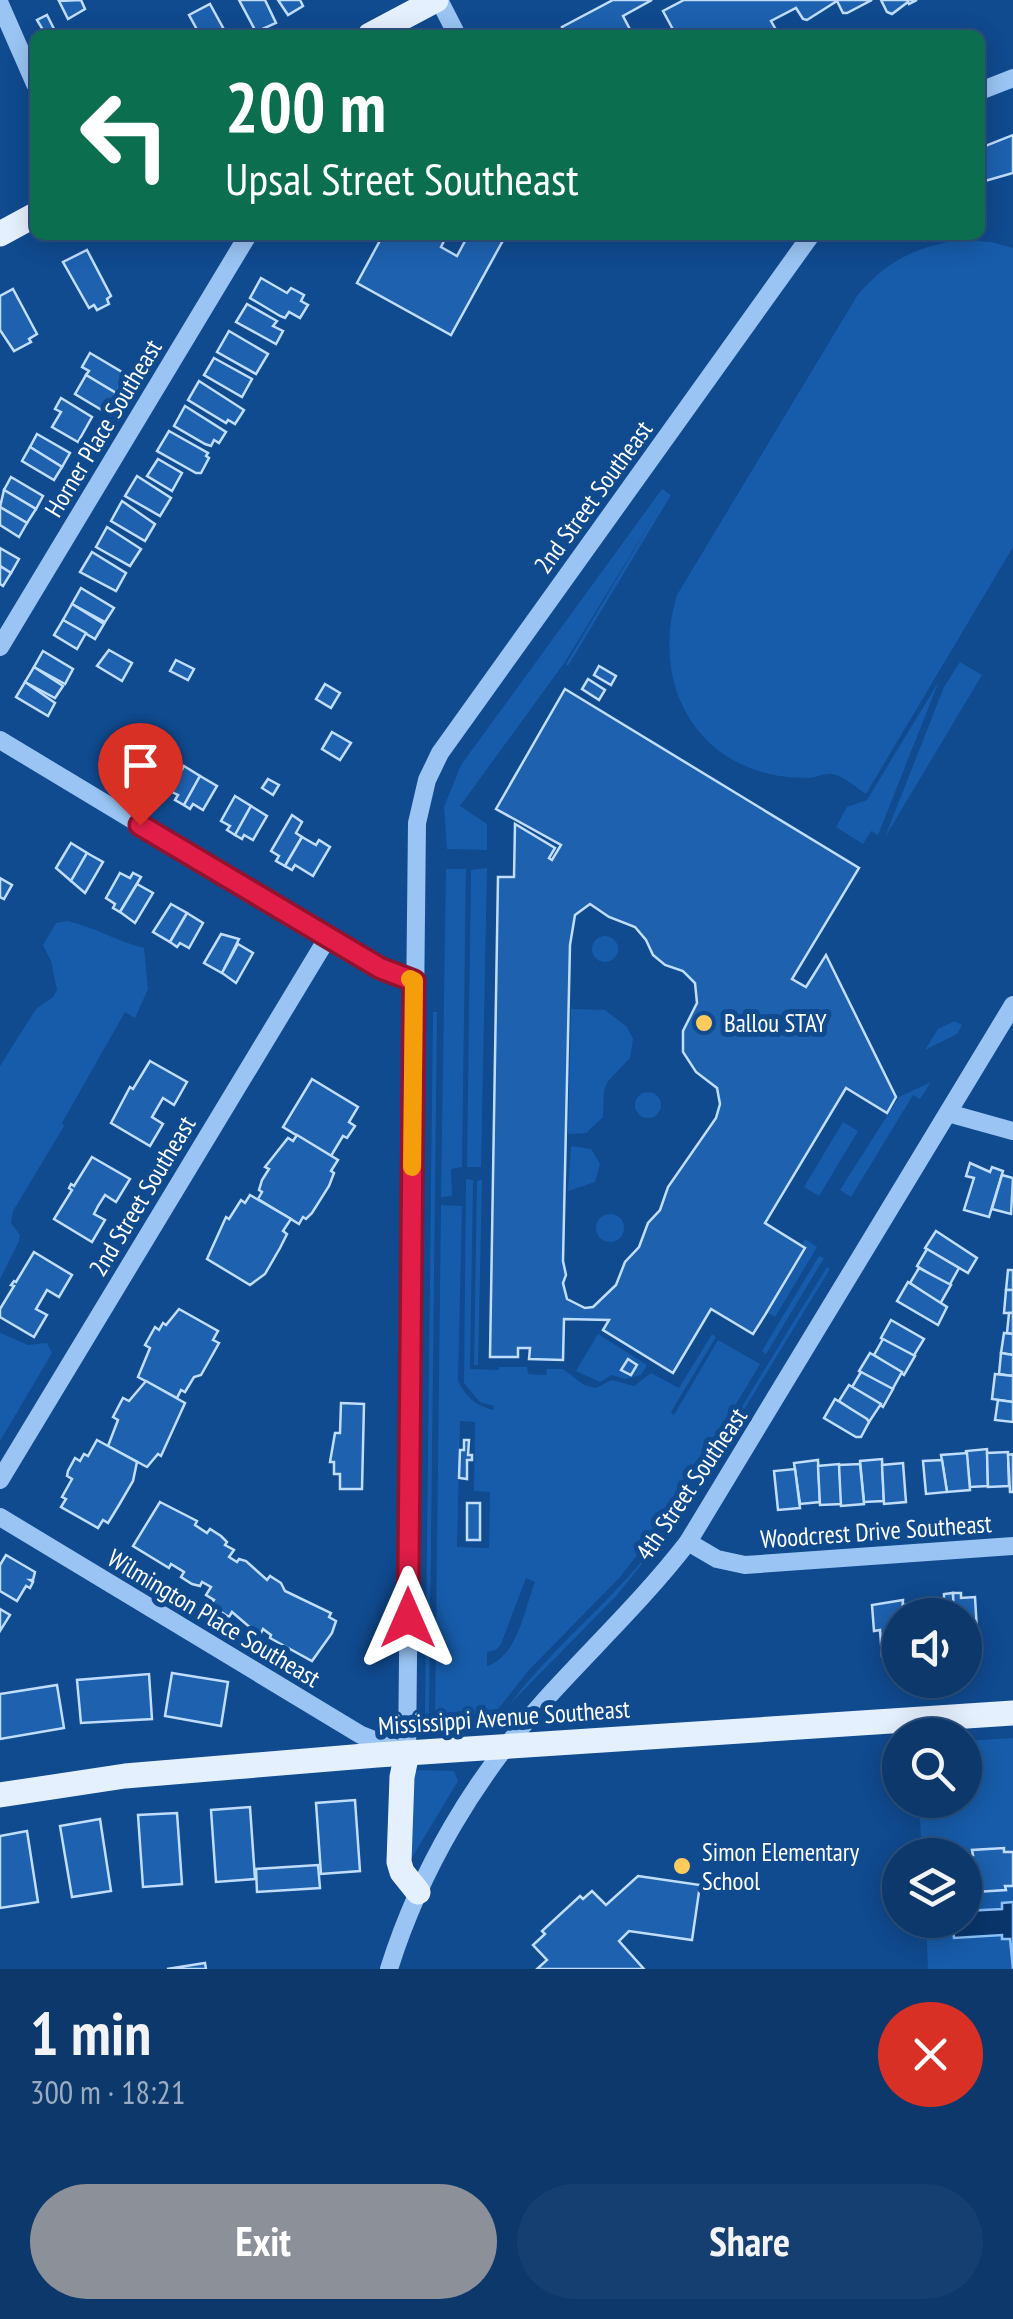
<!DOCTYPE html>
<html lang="en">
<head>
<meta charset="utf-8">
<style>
	:root { --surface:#0c386b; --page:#153f71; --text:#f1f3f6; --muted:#9aacc1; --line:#2c527e; --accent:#8c9099 }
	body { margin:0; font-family:"PT Sans Narrow",sans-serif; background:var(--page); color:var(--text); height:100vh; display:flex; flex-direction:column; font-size:38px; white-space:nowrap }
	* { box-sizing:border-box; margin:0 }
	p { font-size:32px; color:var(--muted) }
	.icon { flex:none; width:55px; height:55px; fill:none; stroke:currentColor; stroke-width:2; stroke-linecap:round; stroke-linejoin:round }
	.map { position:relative; height:1969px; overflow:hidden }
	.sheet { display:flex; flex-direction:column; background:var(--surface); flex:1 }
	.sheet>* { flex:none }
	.banner { position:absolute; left:30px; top:30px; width:955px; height:210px; border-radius:15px; box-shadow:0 5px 25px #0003,0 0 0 2px var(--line); background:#0b6e4f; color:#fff; overflow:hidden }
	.controls { position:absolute; left:882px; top:1598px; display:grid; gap:20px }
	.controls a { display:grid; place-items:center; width:100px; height:100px; border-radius:50%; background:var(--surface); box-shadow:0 5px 25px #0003,0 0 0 2px var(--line); font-size:50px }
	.pin { position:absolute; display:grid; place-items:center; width:85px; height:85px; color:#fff; margin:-102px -42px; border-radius:50% 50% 50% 0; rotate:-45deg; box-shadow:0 0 10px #0007 }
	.pin .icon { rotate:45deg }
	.me { position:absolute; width:110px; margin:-55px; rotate:0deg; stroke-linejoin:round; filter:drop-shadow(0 0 8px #0008) }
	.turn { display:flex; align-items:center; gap:35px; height:210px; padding:0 30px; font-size:45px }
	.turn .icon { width:130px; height:130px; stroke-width:2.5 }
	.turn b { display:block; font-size:70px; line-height:85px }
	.round { display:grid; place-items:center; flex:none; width:105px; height:105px; border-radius:52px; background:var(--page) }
	.summary { display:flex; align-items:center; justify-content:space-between; height:170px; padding:0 30px }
	h1 { font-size:60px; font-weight:700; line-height:75px }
	.action { display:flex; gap:20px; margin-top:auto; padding:20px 30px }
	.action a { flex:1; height:115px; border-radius:60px; background:var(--accent); color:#fff; font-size:40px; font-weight:700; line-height:115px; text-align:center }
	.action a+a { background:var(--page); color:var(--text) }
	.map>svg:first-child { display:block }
	.green { fill:#175caa; fill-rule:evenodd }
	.water { fill:#09356b; stroke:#8abff7; stroke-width:2.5 }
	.building { fill:#1d61af; stroke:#c0ddfe; stroke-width:2.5; fill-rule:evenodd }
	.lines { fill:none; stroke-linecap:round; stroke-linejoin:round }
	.minor { stroke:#99c4f3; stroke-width:18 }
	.major { stroke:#e5f0ff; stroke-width:25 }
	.route-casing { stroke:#92132f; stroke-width:25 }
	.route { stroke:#e11d48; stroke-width:18 }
	.slow { stroke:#f59e0b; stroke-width:18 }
	.poi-dot { fill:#ffcc5b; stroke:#104a8f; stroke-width:4 }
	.labels { text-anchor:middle; stroke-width:10; stroke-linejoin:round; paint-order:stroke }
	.street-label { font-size:25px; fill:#fff; stroke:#104a8f }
	.poi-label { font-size:25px; fill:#fff; stroke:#104a8f; text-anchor:start }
</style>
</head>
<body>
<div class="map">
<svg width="1013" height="1969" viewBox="0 0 1013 1969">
	<rect width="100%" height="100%" fill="#104a8f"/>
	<g class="green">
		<path d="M957 240 991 242 1013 248V547L866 794C857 788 843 776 833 774 826 773 817 777 810 778 800 778 789 777 779 776 689 760 652 677 677 595L857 296C885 262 914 248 957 240Z"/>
		<polygon points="662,489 671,495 568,666 566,664 661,505 565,662 460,806 487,824 487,850 447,849 444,807 461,765"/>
		<polygon points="960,662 982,675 885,837 944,687"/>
		<polygon points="939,681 878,835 871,831 863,844 836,827 847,807 867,800"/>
		<polygon points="487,868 481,1167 467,1167 471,870"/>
		<polygon points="446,869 466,869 462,1167 451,1169 452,1196 441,1197"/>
		<path d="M67 921C95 927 118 942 144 948L148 989 135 1018 125 1012 62 1123 64 1126 13 1211 11 1223 20 1235 19 1241 0 1279V1066L36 1009 53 997 57 990 51 961 43 945 56 923Z"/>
		<circle cx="605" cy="949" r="13"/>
		<polygon points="571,1009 605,1010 627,1027 633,1039 630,1058 608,1081 604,1091 603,1117 586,1133 568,1134"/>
		<polygon points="433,1012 437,1012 429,1718 425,1718"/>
		<polygon points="955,1021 962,1025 957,1034 925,1050 938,1029"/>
		<polygon points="931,1082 920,1099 913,1095 851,1197 840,1190 899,1097"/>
		<circle cx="648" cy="1105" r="13"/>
		<polygon points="843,1122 858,1131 819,1196 804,1187"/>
		<polygon points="571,1146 591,1149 600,1164 595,1182 568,1191"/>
		<path d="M466 1179 473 1180 470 1369 499 1370V1367H527L528 1374 546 1375 547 1369H563L584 1385 596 1388 612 1380 634 1386 651 1373 679 1388 712 1334 716 1337 671 1412 674 1415 718 1340 760 1364 672 1511 620 1577 529 1670 495 1713 476 1720 435 1723 441 1205 462 1206 458 1381C466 1397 476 1406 493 1410L494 1406 480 1402 464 1383ZM460 1421 475 1422 474 1491 490 1492 489 1548 457 1547ZM526 1578 535 1582C524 1610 518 1656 487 1666V1652L496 1650 501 1644Z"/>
		<polygon points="482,1180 478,1365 474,1365 477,1181"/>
		<circle cx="610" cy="1228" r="14"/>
		<polygon points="805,1239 817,1247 775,1317 768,1313 807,1248 802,1244"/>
		<polygon points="819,1256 824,1258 766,1354 762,1351"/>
		<polygon points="827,1267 830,1269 674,1524 671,1523"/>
		<polygon points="0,1333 28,1345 47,1343 52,1353 0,1441"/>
		<polygon points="598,1334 647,1365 641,1375 625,1379 612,1375 600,1382 576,1371"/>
		<path d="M668 1526 671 1528 616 1596 509 1705C557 1641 626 1591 668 1526Z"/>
		<polygon points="1013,1738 1013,1969 928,1969 926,1920 965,1920 965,1855 922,1855 919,1800 965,1800 965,1741"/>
		<polygon points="418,1770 454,1771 458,1781 410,1861 414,1772"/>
	</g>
	<polygon class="water" points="1013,1902 1013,1969 1010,1939 1002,1939 1002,1935 954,1938 952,1920 965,1920 965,1911 1002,1909 1002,1903"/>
	<g class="building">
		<polygon points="81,0 85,9 68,19 59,1"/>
		<polygon points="239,0 265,0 276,23 256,32"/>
		<polygon points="278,0 300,0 303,6 288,15"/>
		<polygon points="613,0 652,0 623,16 633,35 566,35 562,27"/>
		<polygon points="684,0 872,0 847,13 843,13 837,1 807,20 803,19 796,8 771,21 779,35 676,35 663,11"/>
		<polygon points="881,0 917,0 909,4 908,2 892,14 887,12"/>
		<polygon points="210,4 227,35 200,35 189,15"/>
		<polygon points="47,15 55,31 46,35 37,20"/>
		<polygon points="1013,135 1013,173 985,181 980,168 980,148"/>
		<polygon points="383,235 447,235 441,247 457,256 465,241 455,235 506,235 451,335 357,283"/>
		<polygon points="87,250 111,296 107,299 109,304 97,310 94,305 89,308 63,262"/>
		<polygon points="261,278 287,293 291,288 304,295 301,301 308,305 300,318 289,312 285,318 280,316 250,298"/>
		<polygon points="13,289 37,334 29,339 31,342 14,351 0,330 0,296"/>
		<polygon points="247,304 277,321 273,326 283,331 276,344 236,322"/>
		<polygon points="229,331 268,354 256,374 217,352"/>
		<polygon points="90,353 127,375 116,393 86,375 89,371 82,367"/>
		<polygon points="214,358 252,379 242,397 204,375"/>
		<polygon points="86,375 116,393 105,412 75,394"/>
		<polygon points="199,381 244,410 235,424 228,420 226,423 188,400"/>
		<polygon points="61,398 92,417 78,442 52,427 61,412 55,409"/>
		<polygon points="185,406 226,432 219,443 214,440 211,446 205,444 174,426"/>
		<polygon points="169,431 208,453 206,456 209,458 201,473 196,473 157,451"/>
		<polygon points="37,434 70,453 62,467 30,447"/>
		<polygon points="30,447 62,467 54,480 22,461"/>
		<polygon points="158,459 182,473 172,491 147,476"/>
		<polygon points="137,476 171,498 160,516 125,496"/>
		<polygon points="11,477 43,496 36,509 4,490"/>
		<polygon points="4,490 36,509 27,523 0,507"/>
		<polygon points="122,501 155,524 145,541 111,521"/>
		<polygon points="0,507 27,523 19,537 0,525"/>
		<polygon points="107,527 141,549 130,566 96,547"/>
		<polygon points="0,548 19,559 11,573 0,566"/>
		<polygon points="92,552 126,573 116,591 80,572"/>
		<polygon points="0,566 11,573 3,586 0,584"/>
		<polygon points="81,588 114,608 105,622 72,604"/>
		<polygon points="72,604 104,624 95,639 63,620"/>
		<polygon points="63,620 86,633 77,649 54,635"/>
		<polygon points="109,650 132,663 122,681 97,666"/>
		<polygon points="43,651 73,669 65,684 34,667"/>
		<polygon points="176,660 194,669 188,680 170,671"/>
		<polygon points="599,666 616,676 611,685 594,675"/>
		<polygon points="34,667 63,686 55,698 25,682"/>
		<polygon points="588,679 605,690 599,700 582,689"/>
		<polygon points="25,682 55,703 48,716 16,697"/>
		<polygon points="325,684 340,693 331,708 316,699"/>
		<path d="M565 689 859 868 792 979 806 987 826 955 896 1097 887 1113 846 1088 765 1223 805 1248 765 1315 753 1334 711 1309 673 1373 603 1330 609 1320 564 1319 563 1360 529 1359 530 1348H518V1357H490L498 877H514L515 824 555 848 549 858 552 860 561 845 496 809ZM590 904 609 917 635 927 646 940 653 955 665 965 683 971 695 983 697 1003 683 1031V1052L696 1072 717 1088 720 1104 716 1118 668 1187 660 1210 648 1223 639 1247 625 1262 616 1285 593 1307 585 1308 567 1299 563 1283 566 1275 563 1261 570 945 575 915Z"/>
		<polygon points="332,732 351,743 340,760 322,749"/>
		<polygon points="135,737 151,746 134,775 126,770 129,765 121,760"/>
		<polygon points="151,746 167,756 153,780 144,775 141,779 134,775"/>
		<polygon points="184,766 200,776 184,805 175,800 178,795 170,791"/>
		<polygon points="200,776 217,786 203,810 193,804 190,809 184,805"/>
		<polygon points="268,779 279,785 273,795 262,788"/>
		<polygon points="235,796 251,806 235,835 227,830 230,826 221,821"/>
		<polygon points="251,806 267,816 253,840 244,835 242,839 235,835"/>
		<polygon points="292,815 302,822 296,833 302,837 285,866 276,861 279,856 271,851"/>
		<polygon points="302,837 316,845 319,840 330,847 313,876 295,865 292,870 285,866"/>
		<polygon points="71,843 87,853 71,881 56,868"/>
		<polygon points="87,853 103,862 85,893 71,881"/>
		<polygon points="120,873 130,878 133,873 141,877 120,912 113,908 115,904 106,898"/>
		<polygon points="0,878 12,885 4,899 0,897"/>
		<polygon points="137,884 153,893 135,923 120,912"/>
		<polygon points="171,904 187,913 170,942 153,932"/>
		<polygon points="187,913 203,923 189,948 180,943 177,947 170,942"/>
		<polygon points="221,934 239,939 222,973 204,963"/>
		<polygon points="238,944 253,953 236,983 222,973"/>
		<polygon points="150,1061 187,1082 174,1105 163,1098 152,1117 163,1124 150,1146 111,1123 130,1087 133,1089"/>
		<polygon points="312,1079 358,1107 349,1122 355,1126 347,1138 343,1136 331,1156 283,1127"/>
		<polygon points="297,1135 338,1160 331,1171 334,1173 329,1186 312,1213 306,1219 303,1217 299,1224 258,1199 262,1192 259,1190 262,1180 269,1169 265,1167 288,1138 293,1141"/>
		<polygon points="92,1157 130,1179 116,1202 105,1195 98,1206 94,1214 105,1220 92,1242 54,1219 72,1190 69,1188 71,1184 74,1186"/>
		<polygon points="970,1163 990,1172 992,1167 1003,1171 989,1217 964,1210 974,1178 966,1176"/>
		<polygon points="1002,1175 1013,1178 1011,1214 992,1209"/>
		<polygon points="250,1195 291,1219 283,1231 287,1234 280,1248 265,1274 250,1285 207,1259 226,1217 229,1219 241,1200 245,1203"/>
		<polygon points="936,1231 977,1258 968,1273 925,1248"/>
		<polygon points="927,1249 959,1268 949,1286 917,1266"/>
		<polygon points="34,1252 72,1275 59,1297 47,1290 36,1309 47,1315 34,1337 0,1317 0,1309 14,1286 11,1285 14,1281 16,1282"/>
		<polygon points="919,1268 951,1285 940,1304 910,1283"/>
		<polygon points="1008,1270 1013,1270 1013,1290 1006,1290"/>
		<polygon points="908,1282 947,1307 938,1325 897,1301"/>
		<polygon points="1006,1290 1013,1290 1013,1313 1004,1313"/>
		<polygon points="179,1309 218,1331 213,1340 219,1343 201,1375 194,1377 185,1392 181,1390 177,1398 138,1377 150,1348 145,1345 155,1327 159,1330 163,1323 166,1325"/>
		<polygon points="1009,1313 1013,1313 1013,1334 1007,1333"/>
		<polygon points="891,1320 924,1339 913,1357 881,1338"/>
		<polygon points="1004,1333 1013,1334 1013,1355 1001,1353"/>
		<polygon points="883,1339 915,1356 904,1375 874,1355"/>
		<polygon points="870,1353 902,1372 892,1390 859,1371"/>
		<polygon points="1001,1353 1013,1355 1013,1376 999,1374"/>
		<polygon points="628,1359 637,1365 631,1375 621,1370"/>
		<polygon points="861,1372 893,1389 883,1407 852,1387"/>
		<polygon points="995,1374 1013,1376 1013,1402 992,1399"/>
		<polygon points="146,1381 185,1403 161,1456 158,1454 147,1467 108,1446 118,1420 113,1417 123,1398 129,1401"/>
		<polygon points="849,1385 881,1404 869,1422 839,1401"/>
		<polygon points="835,1399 867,1419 869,1422 861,1437 856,1437 824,1418"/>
		<polygon points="998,1400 1013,1402 1013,1422 995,1420"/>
		<polygon points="341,1403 364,1404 362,1489 340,1489 340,1474 334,1474 334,1462 330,1462 335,1433 340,1433"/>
		<polygon points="97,1440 137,1462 133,1481 119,1505 108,1523 103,1520 98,1528 61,1507 66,1499 62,1497 72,1479 67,1476 68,1471 75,1458 80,1461 84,1454 88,1456"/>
		<polygon points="464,1440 469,1440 468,1455 472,1455 472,1460 467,1460 467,1479 459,1478 460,1450 464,1450"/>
		<polygon points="987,1449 988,1486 970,1487 966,1451"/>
		<polygon points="1008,1452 1009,1486 988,1487 987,1453"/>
		<polygon points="967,1453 970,1490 947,1492 941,1455"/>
		<polygon points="1013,1454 1013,1492 1010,1492 1008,1455"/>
		<polygon points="882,1459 884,1501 864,1502 860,1461"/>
		<polygon points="818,1460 820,1502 800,1504 794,1463"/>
		<polygon points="942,1460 947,1492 926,1494 923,1461"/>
		<polygon points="903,1463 906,1502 884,1504 882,1465"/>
		<polygon points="839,1464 842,1504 820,1505 818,1466"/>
		<polygon points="860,1464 864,1504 841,1506 839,1465"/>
		<polygon points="795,1469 800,1508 778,1510 774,1471"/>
		<polygon points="160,1502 197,1521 195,1525 207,1533 210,1529 221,1536 227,1542 225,1545 234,1550 229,1557 237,1562 239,1559 246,1561 267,1580 270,1576 281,1583 285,1591 331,1613 329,1617 336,1621 332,1633 312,1661 270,1638 271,1635 263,1629 261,1633 253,1630 232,1612 229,1617 218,1610 212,1603 214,1600 206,1595 211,1587 202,1582 200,1586 192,1584 181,1577 184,1572 171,1564 169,1568 133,1546"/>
		<rect x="467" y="1503" width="13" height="37"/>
		<polygon points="6,1555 35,1572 33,1580 30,1580 33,1582 30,1588 26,1586 17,1601 0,1591 0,1565"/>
		<polygon points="953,1593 954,1615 925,1615 924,1599 944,1598 944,1594"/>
		<polygon points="953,1593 961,1593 961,1598 975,1597 978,1647 965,1648 965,1615 954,1615"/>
		<polygon points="903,1600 900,1655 882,1656 880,1630 874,1631 872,1605"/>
		<polygon points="910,1604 910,1608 925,1608 925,1615 904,1615 903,1605"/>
		<polygon points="0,1609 10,1615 0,1631"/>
		<polygon points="172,1673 228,1682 221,1726 165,1716"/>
		<polygon points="149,1674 152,1719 81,1723 77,1680"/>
		<polygon points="57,1685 64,1728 0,1739 0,1694"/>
		<polygon points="355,1800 360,1871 321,1874 316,1803"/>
		<polygon points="250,1807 255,1879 216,1882 211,1810"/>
		<polygon points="177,1813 182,1884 143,1887 138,1815"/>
		<polygon points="100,1819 111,1891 72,1897 60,1826"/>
		<polygon points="27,1831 38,1902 0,1908 0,1836"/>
		<polygon points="1004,1848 1004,1852 1013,1852 1013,1886 1005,1886 1006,1890 976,1892 975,1888 965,1889 965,1855 973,1855 972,1850"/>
		<polygon points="318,1865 320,1888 257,1892 256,1869"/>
		<polygon points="638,1876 700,1885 692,1940 629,1931 619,1941 644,1969 537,1969 547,1960 533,1945 545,1934 542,1931 580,1896 583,1899 592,1891 606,1905"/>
		<polygon points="205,1963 206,1969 167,1969"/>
	</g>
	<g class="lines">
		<g class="minor">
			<polyline points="439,0 457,35"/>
			<polyline points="0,4 35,84"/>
			<polyline points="980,91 1013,78"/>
			<polyline points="0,647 248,235"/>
			<polyline points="0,740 380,969 414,981"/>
			<polyline points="948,1113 1013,1131"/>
			<polyline points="0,1480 328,937"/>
			<polyline points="0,1517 361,1735 407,1753 417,823 427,780 440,753 811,235"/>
			<polyline points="688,1542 717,1559 745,1565 1013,1546"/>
			<path d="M389 1969C420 1870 475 1777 545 1700 593 1647 644 1599 688 1542L1013 1005"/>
		</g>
		<g class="major">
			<polyline points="370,35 436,0"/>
			<polyline points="0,234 35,215"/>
			<polyline points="407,1753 402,1777 399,1862 402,1872 418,1892"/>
			<polyline points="0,1795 125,1776 377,1755 1013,1713"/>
		</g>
	</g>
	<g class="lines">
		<defs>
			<polyline id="route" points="140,825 380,968 414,981 408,1618"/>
		</defs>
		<use href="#route" class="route-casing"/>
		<use href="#route" class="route"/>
		<polyline class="slow" points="410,979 414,981 412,1167"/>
	</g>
	<g class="poi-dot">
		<circle cx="704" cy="1023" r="10"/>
		<circle cx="682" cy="1866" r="10"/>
	</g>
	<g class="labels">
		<g class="street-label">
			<text transform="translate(103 428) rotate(-59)" y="9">Horner Place Southeast</text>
			<text transform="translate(593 497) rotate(-54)" y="9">2nd Street Southeast</text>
			<text transform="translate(142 1196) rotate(-59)" y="9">2nd Street Southeast</text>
			<text transform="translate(691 1484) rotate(-56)" y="9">4th Street Southeast</text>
			<text transform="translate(876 1531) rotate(-4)" y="9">Woodcrest Drive Southeast</text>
			<text transform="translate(214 1618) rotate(31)" y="9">Wilmington Place Southeast</text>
			<text transform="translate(504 1717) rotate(-4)" y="9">Mississippi Avenue Southeast</text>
		</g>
		<g class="poi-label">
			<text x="724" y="1032">Ballou STAY</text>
			<text x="702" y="1861">Simon Elementary<tspan x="702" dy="29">School</tspan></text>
		</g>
	</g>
</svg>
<div class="controls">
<a><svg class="icon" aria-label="sound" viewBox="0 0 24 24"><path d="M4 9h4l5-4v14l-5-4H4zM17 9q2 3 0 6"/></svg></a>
<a><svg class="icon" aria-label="search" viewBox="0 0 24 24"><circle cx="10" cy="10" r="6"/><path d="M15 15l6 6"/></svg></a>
<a><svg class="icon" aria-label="layers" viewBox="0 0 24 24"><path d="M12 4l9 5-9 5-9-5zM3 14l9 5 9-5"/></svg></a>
</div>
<div class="pin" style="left:140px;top:825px;background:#d93025"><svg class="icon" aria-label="arrive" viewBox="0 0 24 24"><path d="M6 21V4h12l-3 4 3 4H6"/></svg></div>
<svg class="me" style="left:408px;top:1618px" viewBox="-20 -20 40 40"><path d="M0-17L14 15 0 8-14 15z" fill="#e11d48" stroke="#fff" stroke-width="4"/></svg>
<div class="banner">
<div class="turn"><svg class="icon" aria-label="left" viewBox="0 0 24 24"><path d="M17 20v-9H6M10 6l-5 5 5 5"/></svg><div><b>200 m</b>Upsal Street Southeast</div></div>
</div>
</div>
<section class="sheet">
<div class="summary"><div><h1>1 min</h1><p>300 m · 18:21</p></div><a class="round" style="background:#d93025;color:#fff"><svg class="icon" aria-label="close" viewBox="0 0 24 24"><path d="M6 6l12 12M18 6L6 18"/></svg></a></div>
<div class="action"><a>Exit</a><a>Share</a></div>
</section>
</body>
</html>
